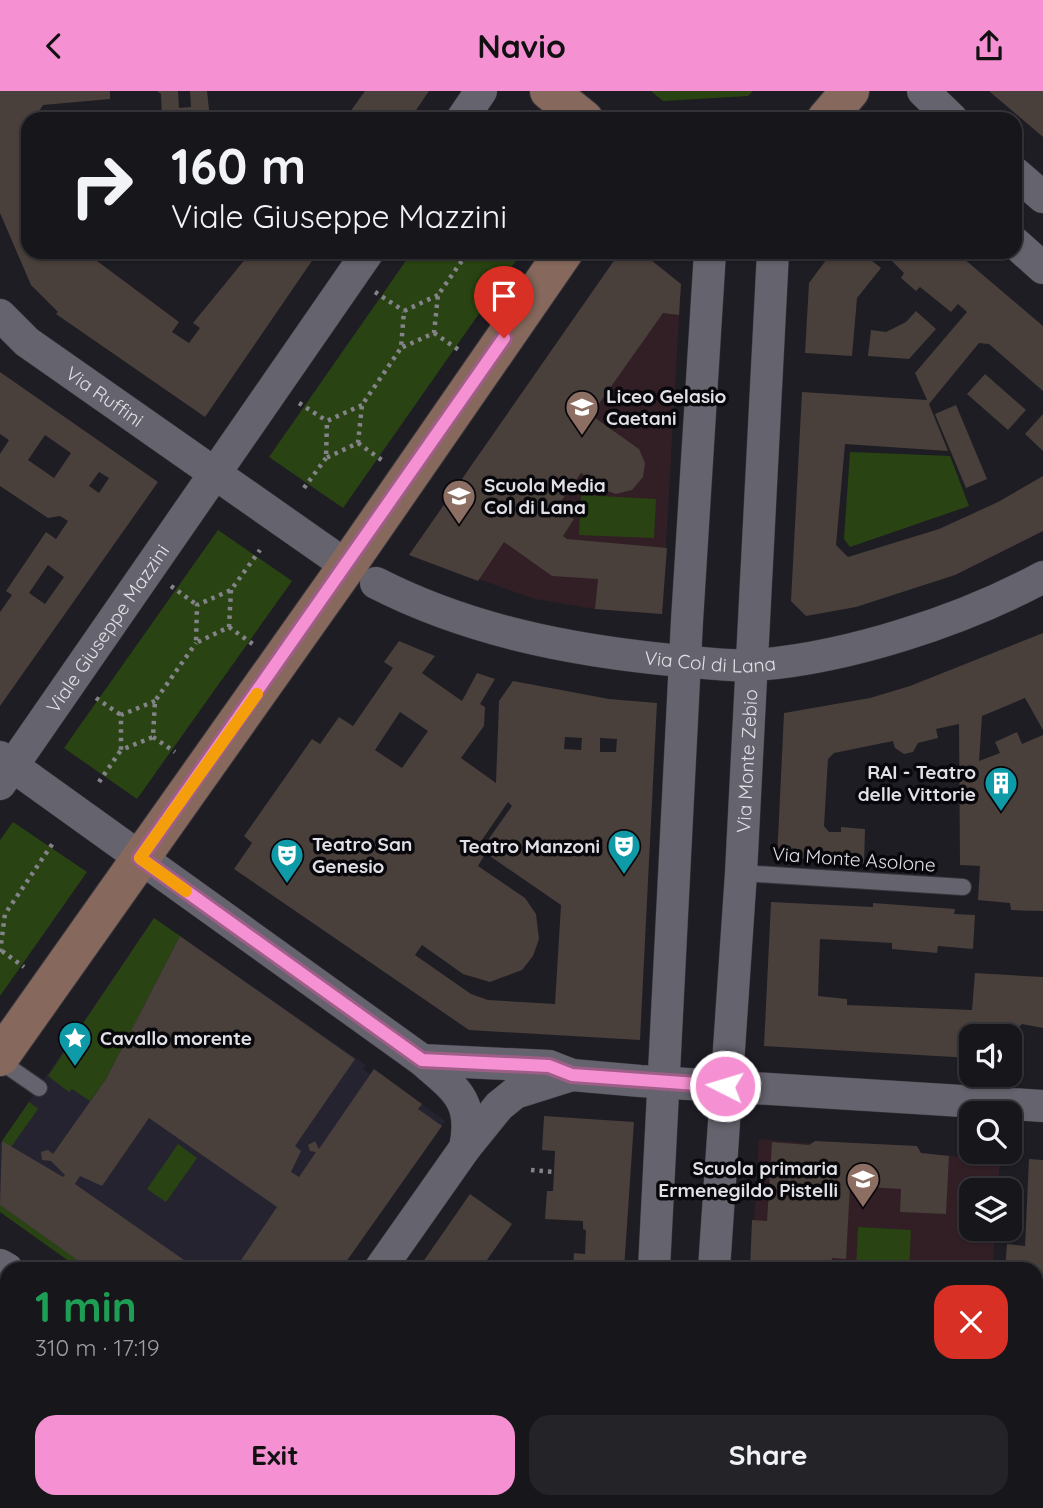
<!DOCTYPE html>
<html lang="en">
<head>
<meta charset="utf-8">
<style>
	:root { --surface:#16161b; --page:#232328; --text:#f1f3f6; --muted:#9e9fa3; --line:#35353a; --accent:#f591d2 }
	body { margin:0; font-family:Quicksand,sans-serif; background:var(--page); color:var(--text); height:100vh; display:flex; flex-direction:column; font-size:26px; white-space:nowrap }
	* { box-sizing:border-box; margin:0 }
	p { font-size:23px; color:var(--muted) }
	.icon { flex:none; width:38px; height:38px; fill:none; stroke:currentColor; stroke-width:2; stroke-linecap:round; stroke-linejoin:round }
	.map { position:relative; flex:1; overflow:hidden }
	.side { position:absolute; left:0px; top:1171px; width:1043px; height:247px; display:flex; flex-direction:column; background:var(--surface); border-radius:21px 21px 0 0; box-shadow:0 2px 5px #0004,0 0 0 2px var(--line) }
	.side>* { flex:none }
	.top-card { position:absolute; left:21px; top:21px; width:1001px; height:147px; border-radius:21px; box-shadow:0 2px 5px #0004,0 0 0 2px var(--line); background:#16161b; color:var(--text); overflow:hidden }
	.fabs { position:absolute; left:959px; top:933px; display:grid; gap:14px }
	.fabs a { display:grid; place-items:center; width:63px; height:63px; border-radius:14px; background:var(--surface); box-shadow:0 2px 5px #0004,0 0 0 2px var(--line); font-size:35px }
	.pin { position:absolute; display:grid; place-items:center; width:60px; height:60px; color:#fff; margin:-72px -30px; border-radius:50% 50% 50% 0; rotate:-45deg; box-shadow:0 0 7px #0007 }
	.pin .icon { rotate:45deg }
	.me { position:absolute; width:77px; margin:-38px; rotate:275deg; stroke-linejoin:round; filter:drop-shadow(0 0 5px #0008) }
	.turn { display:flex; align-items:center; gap:24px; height:147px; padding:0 35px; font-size:32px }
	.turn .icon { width:91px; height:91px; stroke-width:2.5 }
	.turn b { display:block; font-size:49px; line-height:60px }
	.round { display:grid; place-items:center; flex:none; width:74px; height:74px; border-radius:21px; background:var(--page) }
	.overview { display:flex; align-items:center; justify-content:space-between; height:119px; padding:0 35px }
	h1 { font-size:42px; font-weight:700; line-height:52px; color:#1e9e55 }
	.cta { display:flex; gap:14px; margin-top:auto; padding:14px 35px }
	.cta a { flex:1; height:80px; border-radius:21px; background:var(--accent); color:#111; font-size:28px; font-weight:700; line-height:80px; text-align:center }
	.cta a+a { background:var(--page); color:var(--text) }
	header { display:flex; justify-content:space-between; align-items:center; height:91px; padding:0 35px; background:var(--accent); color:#111; font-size:32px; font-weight:700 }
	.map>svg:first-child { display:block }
	.built { fill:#262331 }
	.education { fill:#311f25 }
	.green { fill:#294412 }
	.building { fill:#493f3b; fill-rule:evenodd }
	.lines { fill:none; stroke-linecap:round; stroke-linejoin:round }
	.lane-casing { stroke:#38373d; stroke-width:18 }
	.street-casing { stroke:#38373d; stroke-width:33 }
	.secondary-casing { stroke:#38373d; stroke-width:40 }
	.path { stroke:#84838a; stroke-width:4.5; stroke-dasharray:3.5 5; stroke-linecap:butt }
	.lane { stroke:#65636d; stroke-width:16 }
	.street { stroke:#65636d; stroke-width:32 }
	.secondary { stroke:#86685c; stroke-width:38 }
	.route-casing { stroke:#9f5e88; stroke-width:18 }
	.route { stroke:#f591d2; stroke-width:12 }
	.slow { stroke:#f59e0b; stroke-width:12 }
	.labels { text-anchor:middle; stroke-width:7; stroke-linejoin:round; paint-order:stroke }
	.street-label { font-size:19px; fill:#e1e0e6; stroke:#08070b }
	.poi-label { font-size:19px; font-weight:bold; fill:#e1e0e6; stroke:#08070b; text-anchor:start }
</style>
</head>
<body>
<header><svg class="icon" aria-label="back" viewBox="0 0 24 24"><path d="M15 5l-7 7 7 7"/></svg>Navio<svg class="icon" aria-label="share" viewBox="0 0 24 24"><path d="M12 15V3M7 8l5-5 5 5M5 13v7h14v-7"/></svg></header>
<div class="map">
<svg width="1043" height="1417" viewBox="0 0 1043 1417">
	<rect width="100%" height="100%" fill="#1e1d24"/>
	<polygon class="built" points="154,827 366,974 363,978 370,983 374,978 445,1030 341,1178 80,1178 0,1121 0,1053"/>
	<g class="education">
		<polygon points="620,161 641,161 681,193 662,523 595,518 535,508 409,464"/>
		<polygon points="759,1048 1000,1069 998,1099 971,1099 971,1138 995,1138 993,1178 751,1178"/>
		<polygon points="1043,1234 1043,1417 737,1417 737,1410 1036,1410 1036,1235"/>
	</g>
	<g class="green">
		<polygon points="651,0 753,0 748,5 663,10"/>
		<polygon points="412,161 522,161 343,417 269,366"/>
		<polygon points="850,361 950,365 969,415 850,456 844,448"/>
		<polygon points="581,404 656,408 654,447 579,444"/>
		<polygon points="218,439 292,490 137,708 64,657"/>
		<polygon points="13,731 87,781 0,905 0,749"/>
		<polygon points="154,827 180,845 106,988 90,1010 72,998 69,1001 48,985"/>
		<polygon points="29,1011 38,1018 11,1056 2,1050"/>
		<polygon points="178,1053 197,1067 166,1111 147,1098"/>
		<polygon points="0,1114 90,1178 80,1178 0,1121"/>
		<polygon points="858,1136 911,1139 909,1178 856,1178"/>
	</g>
	<g class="building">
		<polygon points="0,0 110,0 110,8 43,14 34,28 28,28 28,161 85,161 179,231 172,241 189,252 200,237 193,232 251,161 318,161 205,326 56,223 58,221 31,194 0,122"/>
		<polygon points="157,0 178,0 179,17 191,16 190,0 207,0 210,28 162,28 161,3"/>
		<polygon points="365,0 429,0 410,28 345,28"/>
		<polygon points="989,0 1043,0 1043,46"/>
		<polygon points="620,161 641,161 681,193 679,224 663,222 591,324 639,358 645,372 643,386 632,399 616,403 602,398 581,382 557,416 574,428 563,445 567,448 667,457 662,523 595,518 598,488 552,485 504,451 478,490 409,464"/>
		<polygon points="832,161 878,161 871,169 881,177 857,207 852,265 805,262 809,192"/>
		<polygon points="883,161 956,161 1043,235 1043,300 989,253 979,252 929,313 948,360 845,353 836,454 848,466 939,438 998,411 1043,385 1043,440 955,484 856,516 806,525 791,510 802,301 927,309 915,282 967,221 958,213 951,221 920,196 916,200 901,187 904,182"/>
		<polygon points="916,220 936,238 909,268 868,265 871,239 886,241 906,231"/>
		<path d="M0 281 158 391 0 615V521L12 504 6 500 46 441 56 448 68 430 60 425 48 427 0 395V363L9 349 0 343ZM45 344 71 362 54 387 28 369ZM99 381 109 387 99 402 89 395ZM48 474 64 486 45 513 29 502Z"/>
		<polygon points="985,283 1026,319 1008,339 967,303"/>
		<polygon points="956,314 987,388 966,397 935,323"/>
		<polygon points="1043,323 1043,360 1025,343"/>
		<polygon points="1043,542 1043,639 1025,607 982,625 979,670 1000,662 995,651 1017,641 1022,653 1043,644 1043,820 1011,819 1010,812 978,809 980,775 960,774 959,633 936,638 938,647 918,652 913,661 904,663 895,657 893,650 834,662 828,668 824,735 829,741 841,741 841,736 865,738 864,774 800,767 800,770 777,768 784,622 870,607 910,595"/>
		<path d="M399 550 435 565 422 582 462 610 477 582 495 588 480 613 485 616 484 635 461 667 496 692 499 610 513 590 609 608 657 612 640 949 469 939 234 778 252 752 244 745 312 648 320 653 339 626 353 635 393 577 384 571ZM400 621 428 640 402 677 375 659ZM565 646 582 647 581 659 564 658ZM600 647 617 648 616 661H600ZM508 711 512 715 481 759 561 814 555 913 488 909 471 903 415 864 422 854 463 883 490 891 522 879 533 865 539 848 536 823 525 807 478 775 484 765 475 759Z"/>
		<polygon points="771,811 873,816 873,812 955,818 954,823 975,824 973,858 938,855 937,862 892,858 892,852 820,848 818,905 847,908 847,914 972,919 975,882 1043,886 1043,937 1022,933 1017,938 1016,970 1010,970 1010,945 971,945 971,967 764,955"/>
		<polygon points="180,845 355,968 295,1055 301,1060 291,1081 299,1086 316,1061 310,1060 308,1054 315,1050 319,1058 374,978 422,1013 418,1018 442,1035 341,1178 235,1178 277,1116 149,1027 102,1095 80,1085 75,1093 197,1178 90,1178 0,1114 2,1050 63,1086 65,1084 51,1070 42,1069 41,1061 48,1059 53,1063 106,988"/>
		<polygon points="544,1025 634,1031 624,1178 573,1178 574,1162 585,1163 586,1139 583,1138 583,1130 545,1128 547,1100 553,1100 555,1060 542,1059"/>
		<polygon points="815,1050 917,1055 921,1062 949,1065 946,1123 900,1121 901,1098 850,1095 846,1168 832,1167 831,1178 750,1178 752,1129 767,1130 772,1051 809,1054"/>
		<polygon points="1029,1068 1043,1069 1043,1231 1036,1230 1036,1178 1005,1178 1007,1153 1025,1155"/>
		<polygon points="470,1103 512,1133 487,1169 499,1178 418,1178"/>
		<polygon points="0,1221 7,1226 7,1410 38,1410 47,1417 0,1416 0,1306 3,1301 0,1289"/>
		<polygon points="1043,1262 1043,1330 1036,1331 1036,1263"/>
		<rect x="162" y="1410" width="51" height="7"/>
		<rect x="276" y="1410" width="48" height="7"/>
		<polygon points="489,1410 560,1410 610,1413 609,1417 488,1417"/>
		<polygon points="748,1410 827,1410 826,1417 748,1417"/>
	</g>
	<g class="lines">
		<defs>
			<g id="lane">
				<polyline points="741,782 963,796"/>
				<polyline points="0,970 39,997"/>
			</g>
			<g id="street">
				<polyline points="923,0 952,28"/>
				<polyline points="462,28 481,0"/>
				<polyline points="1015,82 1043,106"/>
				<polyline points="1015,152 1043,177"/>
				<path id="s1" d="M0 224 27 251 347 475"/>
				<path id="s2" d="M376 492C468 539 569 559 671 569 699 571 728 576 756 574 847 567 962 530 1043 486"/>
				<path d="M0 666 422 969C455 998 475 1009 465 1057"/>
				<path id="s3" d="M0 693 368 161"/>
				<polyline points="422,969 549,975 572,984 640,990 1043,1015"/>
				<polyline points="0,1174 7,1178"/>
				<polyline points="380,1178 465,1057 499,1015 515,1002 572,984"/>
				<polyline points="654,1178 687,530 710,161"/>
				<path id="s4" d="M714 1178 741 782 773 161"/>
				<polyline points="245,1410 245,1417"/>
				<polyline points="640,1417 640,1410"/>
				<polyline points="700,1417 700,1410"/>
			</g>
			<g id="secondary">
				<polyline points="549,0 584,28"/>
				<polyline points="826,28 850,0"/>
				<polyline points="0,966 347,475 564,161"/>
			</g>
		</defs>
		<use href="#lane" class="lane-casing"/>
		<use href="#street" class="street-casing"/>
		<use href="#secondary" class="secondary-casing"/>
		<g class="path">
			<polyline points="375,201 404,220"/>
			<polyline points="438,204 404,220 401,257 434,242 438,204 468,161"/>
			<polyline points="434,242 459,259"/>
			<polyline points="299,312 327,330"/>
			<polyline points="362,314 327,330 326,367 358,352 362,314 401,257"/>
			<polyline points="358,352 383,370"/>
			<polyline points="304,397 326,367"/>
			<polyline points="171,495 197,514"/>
			<polyline points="231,499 229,536 196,552 197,514 231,499 260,459"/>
			<polyline points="229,536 254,554"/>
			<polyline points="96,607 121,624"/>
			<polyline points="155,610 121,624 121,659 153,646 155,610 196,552"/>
			<polyline points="153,646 175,661"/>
			<polyline points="99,691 121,659"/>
			<polyline points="2,860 24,876"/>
			<polyline points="0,861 5,823 55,749"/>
			<polyline points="531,1079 554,1081"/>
		</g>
		<use href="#lane" class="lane"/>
		<use href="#street" class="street"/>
		<use href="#secondary" class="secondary"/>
	</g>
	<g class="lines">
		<defs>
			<polyline id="route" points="504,247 140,767 422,969 549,975 572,984 725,995"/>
		</defs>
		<use href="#route" class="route-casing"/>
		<use href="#route" class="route"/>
		<polyline class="slow" points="186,800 140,767 257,603"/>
	</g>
	<defs>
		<symbol id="school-pin" viewBox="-11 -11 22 30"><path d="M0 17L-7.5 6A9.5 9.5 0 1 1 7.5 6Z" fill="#8d6e63" stroke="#08070b"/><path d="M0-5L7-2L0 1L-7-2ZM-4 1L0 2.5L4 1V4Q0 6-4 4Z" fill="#fff"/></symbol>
		<symbol id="building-pin" viewBox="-11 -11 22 30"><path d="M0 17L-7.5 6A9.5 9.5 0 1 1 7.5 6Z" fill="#0f9aa8" stroke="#08070b"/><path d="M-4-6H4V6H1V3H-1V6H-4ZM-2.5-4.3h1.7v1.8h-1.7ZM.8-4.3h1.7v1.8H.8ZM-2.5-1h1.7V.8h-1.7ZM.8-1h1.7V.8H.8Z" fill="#fff"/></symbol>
		<symbol id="theatre-pin" viewBox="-11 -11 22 30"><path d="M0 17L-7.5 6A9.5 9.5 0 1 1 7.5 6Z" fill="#0f9aa8" stroke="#08070b"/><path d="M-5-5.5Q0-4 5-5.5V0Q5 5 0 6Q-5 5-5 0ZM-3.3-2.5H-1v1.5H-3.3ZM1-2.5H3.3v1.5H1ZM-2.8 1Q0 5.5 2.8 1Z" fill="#fff"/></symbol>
		<symbol id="sight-pin" viewBox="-11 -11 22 30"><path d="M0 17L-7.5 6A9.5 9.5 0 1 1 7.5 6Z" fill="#0f9aa8" stroke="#08070b"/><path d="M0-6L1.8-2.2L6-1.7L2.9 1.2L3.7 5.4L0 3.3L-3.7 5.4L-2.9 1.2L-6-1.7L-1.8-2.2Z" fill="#fff"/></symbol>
	</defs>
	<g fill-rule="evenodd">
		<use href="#school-pin" x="563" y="297" width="38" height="52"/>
		<use href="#school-pin" x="440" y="386" width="38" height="52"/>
		<use href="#building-pin" x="982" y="673" width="38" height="52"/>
		<use href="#theatre-pin" x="605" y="736" width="38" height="52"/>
		<use href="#theatre-pin" x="268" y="745" width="38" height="52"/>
		<use href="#sight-pin" x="56" y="928" width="38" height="52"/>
		<use href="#school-pin" x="844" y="1069" width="38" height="52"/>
	</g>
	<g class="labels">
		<g class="street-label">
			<text dy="7" stroke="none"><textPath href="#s1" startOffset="133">Via Ruffini</textPath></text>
			<text dy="7" stroke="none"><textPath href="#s3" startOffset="189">Viale Giuseppe Mazzini</textPath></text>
			<text dy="7" stroke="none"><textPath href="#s2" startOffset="346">Via Col di Lana</textPath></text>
			<text dy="7" stroke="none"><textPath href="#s4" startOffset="509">Via Monte Zebio</textPath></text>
			<text transform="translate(854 768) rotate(4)" y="7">Via Monte Asolone</text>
		</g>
		<g class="poi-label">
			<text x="606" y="312">Liceo Gelasio<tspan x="606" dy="22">Caetani</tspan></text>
			<text x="484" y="401">Scuola Media<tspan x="484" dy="22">Col di Lana</tspan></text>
			<text x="976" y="688" text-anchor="end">RAI - Teatro<tspan x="976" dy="22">delle Vittorie</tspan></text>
			<text x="312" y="760">Teatro San<tspan x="312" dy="22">Genesio</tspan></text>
			<text x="600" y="762" text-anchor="end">Teatro Manzoni</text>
			<text x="100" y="954">Cavallo morente</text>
			<text x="838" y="1084" text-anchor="end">Scuola primaria<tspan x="838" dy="22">Ermenegildo Pistelli</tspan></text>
		</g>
	</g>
</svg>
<div class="fabs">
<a><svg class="icon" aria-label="sound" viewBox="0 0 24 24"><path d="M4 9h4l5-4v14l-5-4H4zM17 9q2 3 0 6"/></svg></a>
<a><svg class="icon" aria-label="search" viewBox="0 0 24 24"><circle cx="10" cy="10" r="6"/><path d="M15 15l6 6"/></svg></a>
<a><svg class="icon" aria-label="layers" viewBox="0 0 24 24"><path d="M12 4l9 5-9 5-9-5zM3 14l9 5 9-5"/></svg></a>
</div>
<div class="pin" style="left:504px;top:247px;background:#d93025"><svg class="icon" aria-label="arrive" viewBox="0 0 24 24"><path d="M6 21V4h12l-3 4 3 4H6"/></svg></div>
<svg class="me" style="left:725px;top:995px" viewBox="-20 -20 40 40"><circle r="17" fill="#f591d2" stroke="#fff" stroke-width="3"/><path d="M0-11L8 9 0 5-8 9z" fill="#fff"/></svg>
<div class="top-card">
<div class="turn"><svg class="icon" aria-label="right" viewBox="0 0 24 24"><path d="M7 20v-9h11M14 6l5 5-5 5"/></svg><div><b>160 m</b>Viale Giuseppe Mazzini</div></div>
</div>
<section class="side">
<div class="overview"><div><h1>1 min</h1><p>310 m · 17:19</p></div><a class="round" style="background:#d93025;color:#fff"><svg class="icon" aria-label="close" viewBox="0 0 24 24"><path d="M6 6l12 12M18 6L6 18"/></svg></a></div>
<div class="cta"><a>Exit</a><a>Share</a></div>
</section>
</div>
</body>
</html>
